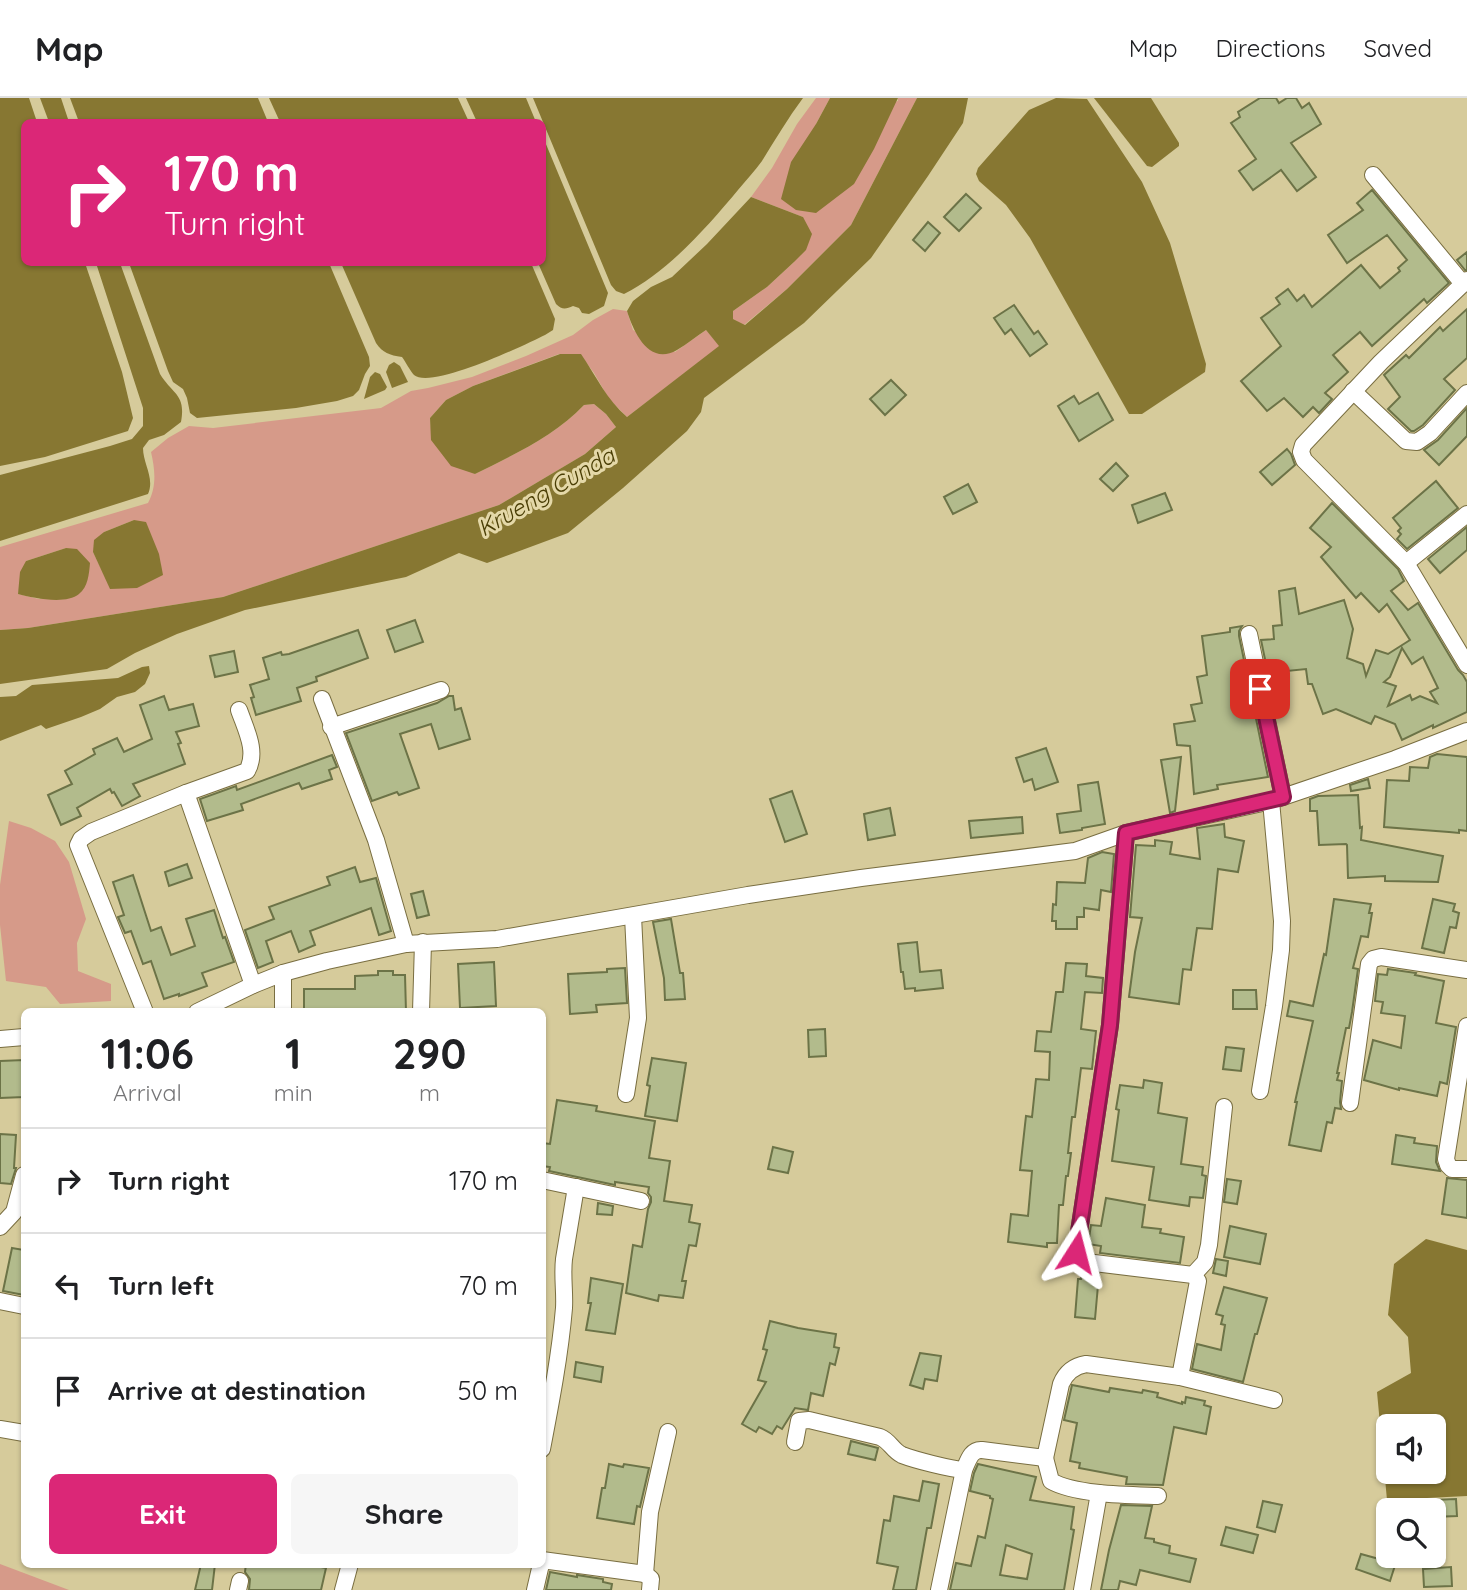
<!DOCTYPE html>
<html lang="en">
<head>
<meta charset="utf-8">
<style>
	:root { --surface:#fff; --page:#f6f6f6; --text:#202124; --muted:#757577; --line:#e0e0e0; --accent:#db2777 }
	body { margin:0; font-family:Quicksand,sans-serif; background:var(--page); color:var(--text); height:100vh; display:flex; flex-direction:column; font-size:26px; white-space:nowrap }
	* { box-sizing:border-box; margin:0 }
	p { font-size:23px; color:var(--muted) }
	.icon { flex:none; width:38px; height:38px; fill:none; stroke:currentColor; stroke-width:2; stroke-linecap:round; stroke-linejoin:round }
	.map { position:relative; flex:1; overflow:hidden }
	.drawer { position:absolute; left:21px; top:910px; width:525px; height:560px; display:flex; flex-direction:column; background:var(--surface); border-radius:10px; box-shadow:0 2px 5px #0004 }
	.drawer>* { flex:none }
	.top-card { position:absolute; left:21px; top:21px; width:525px; height:147px; border-radius:10px; box-shadow:0 2px 5px #0004; background:#db2777; color:#fff; overflow:hidden }
	.controls { position:absolute; left:1376px; top:1316px; display:grid; gap:14px }
	.controls a { display:grid; place-items:center; width:70px; height:70px; border-radius:10px; background:var(--surface); box-shadow:0 2px 5px #0004; font-size:35px }
	.pin { position:absolute; display:grid; place-items:center; width:60px; height:60px; color:#fff; margin:-30px; border-radius:14px; box-shadow:0 4px 10px #0006 }
	.me { position:absolute; width:77px; margin:-38px; rotate:9deg; stroke-linejoin:round; filter:drop-shadow(0 0 5px #0008) }
	.turn { display:flex; align-items:center; gap:24px; height:147px; padding:0 28px; font-size:32px }
	.turn .icon { width:91px; height:91px; stroke-width:2.5 }
	.turn b { display:block; font-size:49px; line-height:60px }
	.eta { display:flex; justify-content:space-evenly; align-items:center; height:119px; text-align:center }
	.eta b { font-size:42px; font-weight:700; line-height:49px }
	.primary-button { display:flex; gap:14px; margin-top:auto; padding:14px 28px }
	.primary-button a { flex:1; height:80px; border-radius:10px; background:var(--accent); color:#fff; font-size:28px; font-weight:700; line-height:80px; text-align:center }
	.primary-button a+a { background:var(--page); color:var(--text) }
	ul { padding:0; list-style:none }
	li { display:flex; align-items:center; gap:21px; height:105px; padding:0 28px; border-top:2px solid var(--line) }
	li div { flex:1 }
	li b { display:block; font-size:26px }
	li em { font-style:normal }
	header { display:flex; align-items:center; gap:42px; box-sizing:border-box; height:98px; padding:0 35px; background:var(--surface); border-bottom:2px solid var(--line) }
	header strong { font-size:33px }
	nav { display:flex; gap:38px; margin-inline-start:auto; font-size:24px }
	.map>svg:first-child { display:block }
	.green { fill:#d69a89; fill-rule:evenodd }
	.water { fill:#877732; fill-rule:evenodd }
	.building { fill:#b2bb8c; stroke:#6c7347; stroke-width:2; fill-rule:evenodd }
	.lines { fill:none; stroke-linecap:round; stroke-linejoin:round }
	.minor-casing { stroke:#796e41; stroke-width:18 }
	.minor { stroke:#fff; stroke-width:16 }
	.route-casing { stroke:#8e194d; stroke-width:18 }
	.route { stroke:#db2777; stroke-width:12 }
	.labels { text-anchor:middle; stroke-width:6; stroke-linejoin:round; paint-order:stroke }
	.water-label { font-size:23px; font-style:italic; fill:#4a3e05; stroke:#e4d8a8 }
</style>
</head>
<body>
<header>
<strong>Map</strong>
<nav><a>Map</a><a>Directions</a><a>Saved</a></nav>
</header>
<div class="map">
<svg width="1467" height="1492" viewBox="0 0 1467 1492">
	<rect width="100%" height="100%" fill="#d6cb9b"/>
	<g class="green">
		<polygon points="816,0 830,0 816,26 898,3 898,0 917,0 851,127 787,191 744,227 733,221 733,213 767,189 794,164 803,119 751,99 772,70 797,26"/>
		<path d="M613 211 627 213 633 232 675 254 706 232 720 248 627 319 609 301 594 275 580 256H559L473 288 446 302 430 320 432 342 475 376C513 357 555 338 584 307L594 306 606 316 616 329 585 356 499 407 223 499 28 530 0 532V449L148 405C157 389 155 371 151 354L168 340 189 328 213 330 381 310 411 293 428 290 472 279 526 258 573 237 593 222ZM134 422 111 491 93 454 104 434ZM66 450 67 501H39L18 496 26 463Z"/>
		<polygon points="9,723 31,730 55,743 69,764 86,821 77,845 78,873 111,886 111,903 60,906 46,889 6,883 0,827 0,787"/>
		<polygon points="0,1466 69,1492 0,1492"/>
	</g>
	<g class="water">
		<polygon points="0,0 29,0 37,24 24,24 24,164 85,165 122,274 133,320 128,333 45,359 0,368"/>
		<polygon points="40,0 61,0 69,24 49,24"/>
		<polygon points="70,0 258,0 268,24 79,24"/>
		<polygon points="269,0 458,0 469,24 280,24"/>
		<polygon points="466,0 526,0 536,24 477,24"/>
		<path d="M533 0H803C788 20 775 42 762 63 755 73 746 82 738 92 708 128 667 175 624 196L616 193 611 187Z"/>
		<polygon points="830,0 898,0 874,51 854,86 816,115 796,112 781,101 791,64 816,26"/>
		<path d="M917 0H968L963 25 928 78 871 160 804 225 704 300 701 314 687 333 623 390 568 435 487 465 459 455 406 479 245 512 177 536 135 555 107 571 0 586V532L28 530 223 499 499 407 585 356 616 329 606 316 594 306 584 307C555 338 513 357 475 376L451 368 431 342 430 320 446 302 473 288 560 256H581C596 278 607 302 627 319L719 248 706 232C697 238 687 246 677 252 649 268 634 235 627 213L633 203 651 189 672 179 707 146 751 99 803 119 812 136 806 152 794 164 767 189 733 213V221L745 227 787 191 851 127Z"/>
		<polygon points="1056,0 1087,1 1142,84 1170,145 1206,266 1205,274 1142,316 1129,316 1030,140 1006,107 979,83 976,76 978,70 1029,12"/>
		<polygon points="1094,0 1151,0 1179,45 1179,48 1152,69 1147,68"/>
		<path d="M543 39 608 195 604 208 589 216 582 215 579 210 573 208C566 211 562 212 556 206L538 165 542 164Z"/>
		<path d="M96 165H120L160 276C173 297 186 296 181 324L164 337 149 342 143 350C143 366 155 380 148 396L0 443V377L110 348 132 341 143 328V310Z"/>
		<polygon points="129,165 329,165 369,259 370,268 365,276 359,292 353,298 337,303 296,310 197,320 190,315 187,300 183,291 173,284 168,273"/>
		<path d="M341 165H531L555 221 553 232 545 237C525 247 431 292 414 277 411 274 405 263 402 259 389 257 383 255 376 245Z"/>
		<polygon points="394,264 400,268 408,284 392,290 386,274 389,267"/>
		<polygon points="375,274 380,276 387,289 385,292 364,301 370,279"/>
		<polygon points="134,422 146,424 159,456 163,477 137,490 110,491 93,454 94,442 104,434"/>
		<path d="M66 450 77 451 90 465C89 476 88 489 79 496 66 507 33 500 18 496L20 474 26 463Z"/>
		<polygon points="149,568 150,575 145,586 135,594 117,599 100,611 81,619 46,631 41,627 0,643 0,599 16,598 32,587 118,580 142,569"/>
		<path d="M1426 1141 1467 1152V1398L1387 1402 1377 1294 1411 1275 1408 1239 1388 1217 1394 1166ZM1388 1328H1433V1374H1388Z"/>
	</g>
	<g class="building">
		<polygon points="1260,0 1276,0 1279,5 1287,0 1296,0 1302,10 1309,5 1321,26 1291,45 1316,79 1297,93 1281,72 1253,92 1239,73 1256,61 1231,25 1240,19 1238,14"/>
		<polygon points="1372,92 1449,185 1427,205 1424,201 1372,248 1360,234 1333,257 1348,274 1325,295 1332,301 1319,315 1313,309 1303,319 1284,300 1267,313 1241,283 1281,248 1261,220 1280,206 1276,200 1288,191 1297,203 1304,197 1312,209 1361,167 1380,190 1400,173 1398,170 1407,162 1387,137 1347,165 1328,137 1363,112 1357,105"/>
		<polygon points="966,96 981,110 959,133 944,119"/>
		<polygon points="928,124 940,135 925,153 913,142"/>
		<polygon points="1467,154 1467,172 1465,172 1457,162"/>
		<polygon points="1014,207 1034,236 1038,233 1047,246 1030,258 1011,231 1005,236 994,220"/>
		<polygon points="1467,211 1467,260 1444,281 1455,292 1423,327 1414,333 1411,333 1388,311 1400,299 1384,277 1406,257 1409,260 1440,229 1443,233"/>
		<polygon points="891,282 906,297 885,317 870,301"/>
		<polygon points="1098,295 1113,322 1079,343 1058,308 1074,298 1079,306"/>
		<polygon points="1467,310 1467,338 1439,367 1424,352 1438,342"/>
		<polygon points="1287,351 1291,356 1295,367 1272,387 1260,374"/>
		<polygon points="1116,365 1128,378 1113,393 1100,381"/>
		<polygon points="1436,383 1458,410 1407,451 1397,441 1401,436 1398,433 1401,430 1393,420"/>
		<polygon points="968,386 977,404 953,416 944,399"/>
		<polygon points="1165,395 1172,412 1138,425 1132,407"/>
		<path d="M1332 405 1398 471 1404 483 1391 493 1408 512 1418 505 1458 572 1463 577 1467 584V614L1433 630V627L1402 642 1395 626 1375 618 1371 626 1336 611 1323 616 1312 586H1308L1306 571 1287 573 1286 570 1267 571 1261 542 1274 541 1273 528 1282 527 1279 493 1295 490 1299 516 1344 502 1353 531 1347 560 1363 566 1366 578 1376 552 1388 556 1410 542 1387 506 1379 514 1361 495 1356 500 1321 459 1331 449 1310 430ZM1402 550 1412 566 1423 559 1438 590 1430 594 1437 605 1420 598 1412 602 1410 597 1388 608 1396 588 1384 584 1390 579Z"/>
		<polygon points="1467,429 1467,452 1440,475 1428,461"/>
		<polygon points="415,522 423,544 395,554 387,532"/>
		<polygon points="1242,528 1239,533 1239,538 1268,679 1217,687 1218,691 1194,696 1190,648 1177,647 1174,626 1195,623 1191,607 1202,605 1197,579 1207,577 1202,538 1230,534 1230,530"/>
		<polygon points="358,532 368,560 316,579 317,583 297,590 301,603 256,617 251,600 254,599 250,587 269,581 263,560 281,554 282,557 289,556"/>
		<polygon points="234,553 238,574 215,579 210,558"/>
		<polygon points="164,598 169,612 193,606 199,628 176,634 181,645 178,646 185,666 133,686 140,698 122,708 114,694 112,695 110,691 77,710 81,718 61,727 48,697 72,686 65,673 95,656 93,651 117,640 124,654 152,641 140,607"/>
		<polygon points="449,598 453,598 455,612 461,610 470,641 439,651 431,626 400,636 419,690 399,697 397,694 372,703 346,635 437,605"/>
		<polygon points="1046,650 1058,684 1035,692 1032,681 1024,684 1016,660"/>
		<polygon points="1437,656 1467,659 1467,733 1459,732 1459,735 1449,734 1384,729 1387,682 1409,683 1410,669 1428,670 1430,659"/>
		<polygon points="332,657 337,669 329,672 332,681 302,691 299,685 241,706 243,712 207,723 200,701 236,688 237,692"/>
		<polygon points="1181,659 1175,713 1170,715 1161,662"/>
		<polygon points="1368,681 1370,690 1351,693 1350,687"/>
		<polygon points="1098,684 1105,726 1082,730 1082,732 1060,735 1057,716 1081,713 1078,687"/>
		<polygon points="792,693 807,736 785,744 770,701"/>
		<polygon points="1358,697 1360,730 1362,729 1361,742 1443,758 1438,784 1385,783 1385,778 1348,780 1347,747 1346,746 1319,747 1317,713 1310,713 1310,701 1318,698"/>
		<polygon points="890,710 895,737 868,742 864,716"/>
		<polygon points="1022,719 1023,735 971,740 969,723"/>
		<polygon points="1224,726 1225,739 1244,743 1238,774 1218,771 1212,831 1197,830 1191,872 1183,871 1179,906 1129,899 1135,854 1142,820 1130,819 1136,747 1155,748 1155,742 1172,744 1170,756 1200,761 1197,730"/>
		<polygon points="1102,754 1114,756 1111,794 1101,792 1099,812 1084,810 1084,819 1077,819 1077,831 1056,831 1056,823 1052,823 1053,806 1056,807 1057,784 1085,785 1088,760"/>
		<polygon points="187,766 192,780 169,788 165,774"/>
		<polygon points="355,769 360,784 376,780 391,833 379,837 371,810 310,833 315,847 299,854 291,833 266,843 273,864 258,870 245,832 274,821 269,809 330,787 327,779"/>
		<polygon points="133,777 151,833 161,829 171,857 195,848 186,821 214,812 223,840 225,839 234,864 202,875 207,888 179,898 179,896 164,901 151,863 143,866 131,833 125,835 118,819 124,817 113,784"/>
		<polygon points="423,793 429,817 417,820 411,796"/>
		<polygon points="1334,801 1371,806 1369,815 1372,815 1368,839 1361,838 1353,870 1358,871 1352,914 1349,930 1346,930 1337,975 1339,975 1337,982 1342,983 1340,1004 1341,1011 1335,1010 1332,1025 1327,1024 1321,1053 1289,1047 1297,1004 1295,1004 1313,923 1287,918 1290,903 1313,908 1324,856 1326,857"/>
		<polygon points="1433,801 1455,806 1453,813 1459,815 1456,830 1450,829 1444,855 1422,850"/>
		<polygon points="671,821 680,875 683,875 685,901 665,902 664,880 653,824"/>
		<polygon points="917,844 920,874 941,872 943,890 915,893 915,890 905,891 903,874 901,874 898,846"/>
		<polygon points="494,864 496,908 460,910 458,866"/>
		<polygon points="1066,865 1087,866 1086,878 1103,880 1102,895 1085,894 1081,931 1096,933 1092,971 1081,970 1075,1019 1072,1019 1068,1055 1071,1055 1068,1078 1066,1078 1063,1107 1059,1107 1057,1145 1047,1145 1047,1149 1008,1144 1011,1116 1028,1118 1032,1073 1020,1072 1026,1018 1032,1019 1036,981 1049,982 1050,954 1035,953 1037,933 1051,934 1056,894 1063,894"/>
		<polygon points="625,870 627,905 596,907 597,914 570,916 568,876 607,874 607,871"/>
		<polygon points="1388,871 1416,875 1415,877 1444,883 1436,925 1456,929 1447,986 1440,984 1437,998 1399,990 1399,992 1364,982 1373,942 1401,950 1405,918 1381,915 1383,904 1375,903 1378,876 1387,877"/>
		<polygon points="378,873 393,873 393,877 405,877 406,914 304,913 304,891 355,891 355,878 378,877"/>
		<polygon points="1233,892 1256,892 1257,911 1233,911"/>
		<polygon points="825,931 826,958 809,959 808,932"/>
		<polygon points="1226,949 1244,951 1241,973 1223,971"/>
		<polygon points="652,960 686,965 677,1023 645,1018 650,988 647,987"/>
		<polygon points="24,962 24,999 0,1000 0,963"/>
		<polygon points="1144,982 1162,985 1158,1015 1187,1020 1181,1066 1203,1069 1202,1077 1206,1078 1203,1100 1190,1099 1189,1108 1149,1102 1154,1069 1112,1063 1119,1012 1116,1011 1120,987 1143,990"/>
		<polygon points="557,1002 597,1008 596,1013 655,1023 649,1060 670,1063 664,1103 692,1107 689,1124 700,1126 696,1148 689,1147 682,1183 686,1183 683,1200 659,1197 658,1203 626,1195 633,1147 642,1149 648,1111 651,1104 651,1099 648,1095 649,1089 615,1084 615,1087 549,1073 550,1069 542,1068 542,1045 550,1046"/>
		<polygon points="0,1036 16,1037 14,1070 16,1070 11,1086 0,1085"/>
		<polygon points="1396,1037 1415,1040 1414,1045 1437,1048 1436,1064 1440,1073 1392,1066"/>
		<polygon points="773,1049 793,1054 788,1075 768,1071"/>
		<polygon points="1447,1080 1467,1082 1467,1120 1442,1116"/>
		<polygon points="1227,1081 1241,1083 1237,1106 1224,1104"/>
		<polygon points="1106,1100 1145,1107 1142,1129 1161,1131 1160,1135 1184,1139 1180,1165 1100,1155 1101,1148 1088,1146 1091,1127 1101,1128"/>
		<polygon points="598,1105 613,1108 612,1117 597,1116"/>
		<polygon points="1230,1128 1266,1136 1260,1166 1224,1159"/>
		<polygon points="12,1150 24,1152 24,1197 3,1193"/>
		<polygon points="1216,1161 1228,1163 1226,1178 1213,1175"/>
		<polygon points="1082,1174 1099,1176 1095,1221 1075,1219 1078,1181 1081,1181"/>
		<polygon points="591,1180 623,1186 615,1236 586,1232 591,1205 588,1205"/>
		<polygon points="1224,1189 1267,1200 1257,1236 1255,1236 1243,1284 1192,1271 1197,1246 1221,1252 1225,1227 1221,1226 1223,1218 1216,1216"/>
		<polygon points="770,1223 798,1230 836,1236 834,1249 839,1250 835,1267 830,1265 823,1298 811,1295 808,1312 795,1310 782,1331 777,1328 772,1336 759,1329 756,1334 742,1326 766,1284 758,1282 767,1252 763,1251"/>
		<polygon points="920,1255 941,1258 937,1283 925,1281 923,1291 910,1287"/>
		<polygon points="576,1264 603,1269 601,1284 574,1279"/>
		<polygon points="1072,1287 1109,1294 1110,1290 1142,1295 1143,1292 1158,1295 1157,1299 1182,1306 1182,1304 1185,1305 1186,1299 1205,1303 1204,1307 1211,1309 1206,1336 1174,1329 1163,1387 1126,1386 1127,1379 1079,1370 1080,1365 1070,1363 1077,1325 1064,1322"/>
		<polygon points="851,1343 878,1350 875,1362 848,1356"/>
		<polygon points="609,1366 623,1369 624,1366 649,1370 640,1409 637,1408 634,1426 597,1420 602,1390 605,1390"/>
		<path d="M978 1366 1036 1379 1030 1402 1074 1409 1071 1431 1074 1432 1064 1492H950L956 1465 971 1468 978 1438 985 1440 993 1401 990 1400V1398L970 1393 974 1375ZM1006 1447 1032 1456 1027 1481 1000 1477Z"/>
		<polygon points="923,1383 939,1386 931,1430 927,1430 916,1492 893,1492 898,1469 877,1465 884,1422 890,1423 894,1398 919,1403"/>
		<polygon points="1456,1401 1457,1418 1433,1419 1433,1402"/>
		<polygon points="1263,1403 1282,1407 1275,1434 1257,1429"/>
		<polygon points="1121,1407 1152,1408 1145,1440 1154,1441 1154,1444 1170,1448 1169,1455 1196,1461 1190,1484 1140,1472 1136,1487 1120,1483 1118,1492 1101,1492 1109,1452"/>
		<polygon points="1226,1429 1258,1437 1253,1455 1221,1447"/>
		<polygon points="1361,1456 1379,1461 1380,1458 1398,1458 1390,1483 1356,1471"/>
		<polygon points="201,1466 215,1466 212,1492 195,1492"/>
		<polygon points="246,1466 306,1466 326,1470 321,1492 249,1492 250,1481 245,1474"/>
		<polygon points="1451,1469 1452,1488 1424,1489 1423,1471"/>
		<polygon points="550,1474 577,1479 577,1477 603,1481 603,1484 612,1486 611,1492 546,1492"/>
	</g>
	<g class="lines">
		<defs>
			<g id="minor">
				<polyline points="1373,77 1463,186"/>
				<polyline points="1467,182 1381,264 1303,347 1301,354 1304,362 1406,465 1467,567"/>
				<polyline points="1353,293 1406,343 1417,344 1430,335 1467,295"/>
				<polyline points="1406,465 1467,416"/>
				<polyline points="1249,536 1283,699"/>
				<polyline points="322,601 376,742 406,846"/>
				<path d="M239 612C246 632 258 654 247 673L186 695 253 887"/>
				<polyline points="331,629 441,592"/>
				<polyline points="145,914 78,747 81,741 91,734 186,695"/>
				<polyline points="197,914 253,887 283,875 327,863 406,846 497,841 748,797 861,780 1075,753 1126,735 1271,703 1395,661 1467,633"/>
				<polyline points="283,914 283,875"/>
				<polyline points="421,914 423,844"/>
				<polyline points="1467,928 1446,1061 1448,1067 1452,1071 1467,1071"/>
				<polyline points="0,941 24,939"/>
				<polyline points="1260,993 1274,908 1281,852 1282,823 1271,703"/>
				<polyline points="626,996 638,920 633,818"/>
				<polyline points="1350,1005 1369,866 1373,861 1381,859 1467,872"/>
				<polyline points="542,1082 641,1103"/>
				<polyline points="0,1129 14,1114 24,1077"/>
				<polyline points="1193,1177 1205,1164 1209,1147 1224,1009"/>
				<polyline points="0,1203 24,1208"/>
				<polyline points="1180,1279 1274,1302"/>
				<polyline points="0,1331 24,1335"/>
				<path d="M795 1344 799 1323 809 1322 880 1339C890 1343 892 1352 902 1357 915 1362 950 1371 964 1372"/>
				<path d="M542 1351C551 1304 560 1257 564 1210 565 1194 562 1178 564 1161L576 1089"/>
				<path d="M1045 1360 1051 1383C1076 1397 1129 1397 1158 1398"/>
				<polyline points="542,1462 645,1476 651,1481 650,1492"/>
				<polyline points="645,1476 650,1414 668,1334"/>
				<polyline points="238,1492 240,1483"/>
				<polyline points="343,1492 350,1466"/>
				<polyline points="535,1492 541,1466"/>
				<path d="M939 1492 964 1372C968 1363 971 1351 982 1352L1045 1360 1061 1286C1066 1274 1074 1268 1086 1266L1180 1279 1198 1183 1193 1177 1086 1164 1080 1161 1076 1154 1110 927 1126 735"/>
				<polyline points="1082,1492 1099,1395"/>
			</g>
		</defs>
		<use href="#minor" class="minor-casing"/>
		<use href="#minor" class="minor"/>
	</g>
	<g class="lines">
		<defs>
			<polyline id="route" points="1076,1154 1110,927 1126,735 1283,699 1260,591"/>
		</defs>
		<use href="#route" class="route-casing"/>
		<use href="#route" class="route"/>
	</g>
	<g class="labels">
		<g class="water-label">
			<text transform="translate(546 394) rotate(-30)" y="8">Krueng Cunda</text>
		</g>
	</g>
</svg>
<div class="controls">
<a><svg class="icon" aria-label="sound" viewBox="0 0 24 24"><path d="M4 9h4l5-4v14l-5-4H4zM17 9q2 3 0 6"/></svg></a>
<a><svg class="icon" aria-label="search" viewBox="0 0 24 24"><circle cx="10" cy="10" r="6"/><path d="M15 15l6 6"/></svg></a>
</div>
<div class="pin" style="left:1260px;top:591px;background:#d93025"><svg class="icon" aria-label="arrive" viewBox="0 0 24 24"><path d="M6 21V4h12l-3 4 3 4H6"/></svg></div>
<svg class="me" style="left:1076px;top:1154px" viewBox="-20 -20 40 40"><path d="M0-17L14 15 0 8-14 15z" fill="#db2777" stroke="#fff" stroke-width="4"/></svg>
<div class="top-card">
<div class="turn"><svg class="icon" aria-label="right" viewBox="0 0 24 24"><path d="M7 20v-9h11M14 6l5 5-5 5"/></svg><div><b>170 m</b>Turn right</div></div>
</div>
<section class="drawer">
<div class="eta">
<div><b>11:06</b><p>Arrival</p></div>
<div><b>1</b><p>min</p></div>
<div><b>290</b><p>m</p></div>
</div>
<ul>
<li><svg class="icon" aria-label="right" viewBox="0 0 24 24"><path d="M7 20v-9h11M14 6l5 5-5 5"/></svg><div><b>Turn right</b></div><em>170 m</em></li>
<li><svg class="icon" aria-label="left" viewBox="0 0 24 24"><path d="M17 20v-9H6M10 6l-5 5 5 5"/></svg><div><b>Turn left</b></div><em>70 m</em></li>
<li><svg class="icon" aria-label="arrive" viewBox="0 0 24 24"><path d="M6 21V4h12l-3 4 3 4H6"/></svg><div><b>Arrive at destination</b></div><em>50 m</em></li>
</ul>
<div class="primary-button"><a>Exit</a><a>Share</a></div>
</section>
</div>
</body>
</html>
